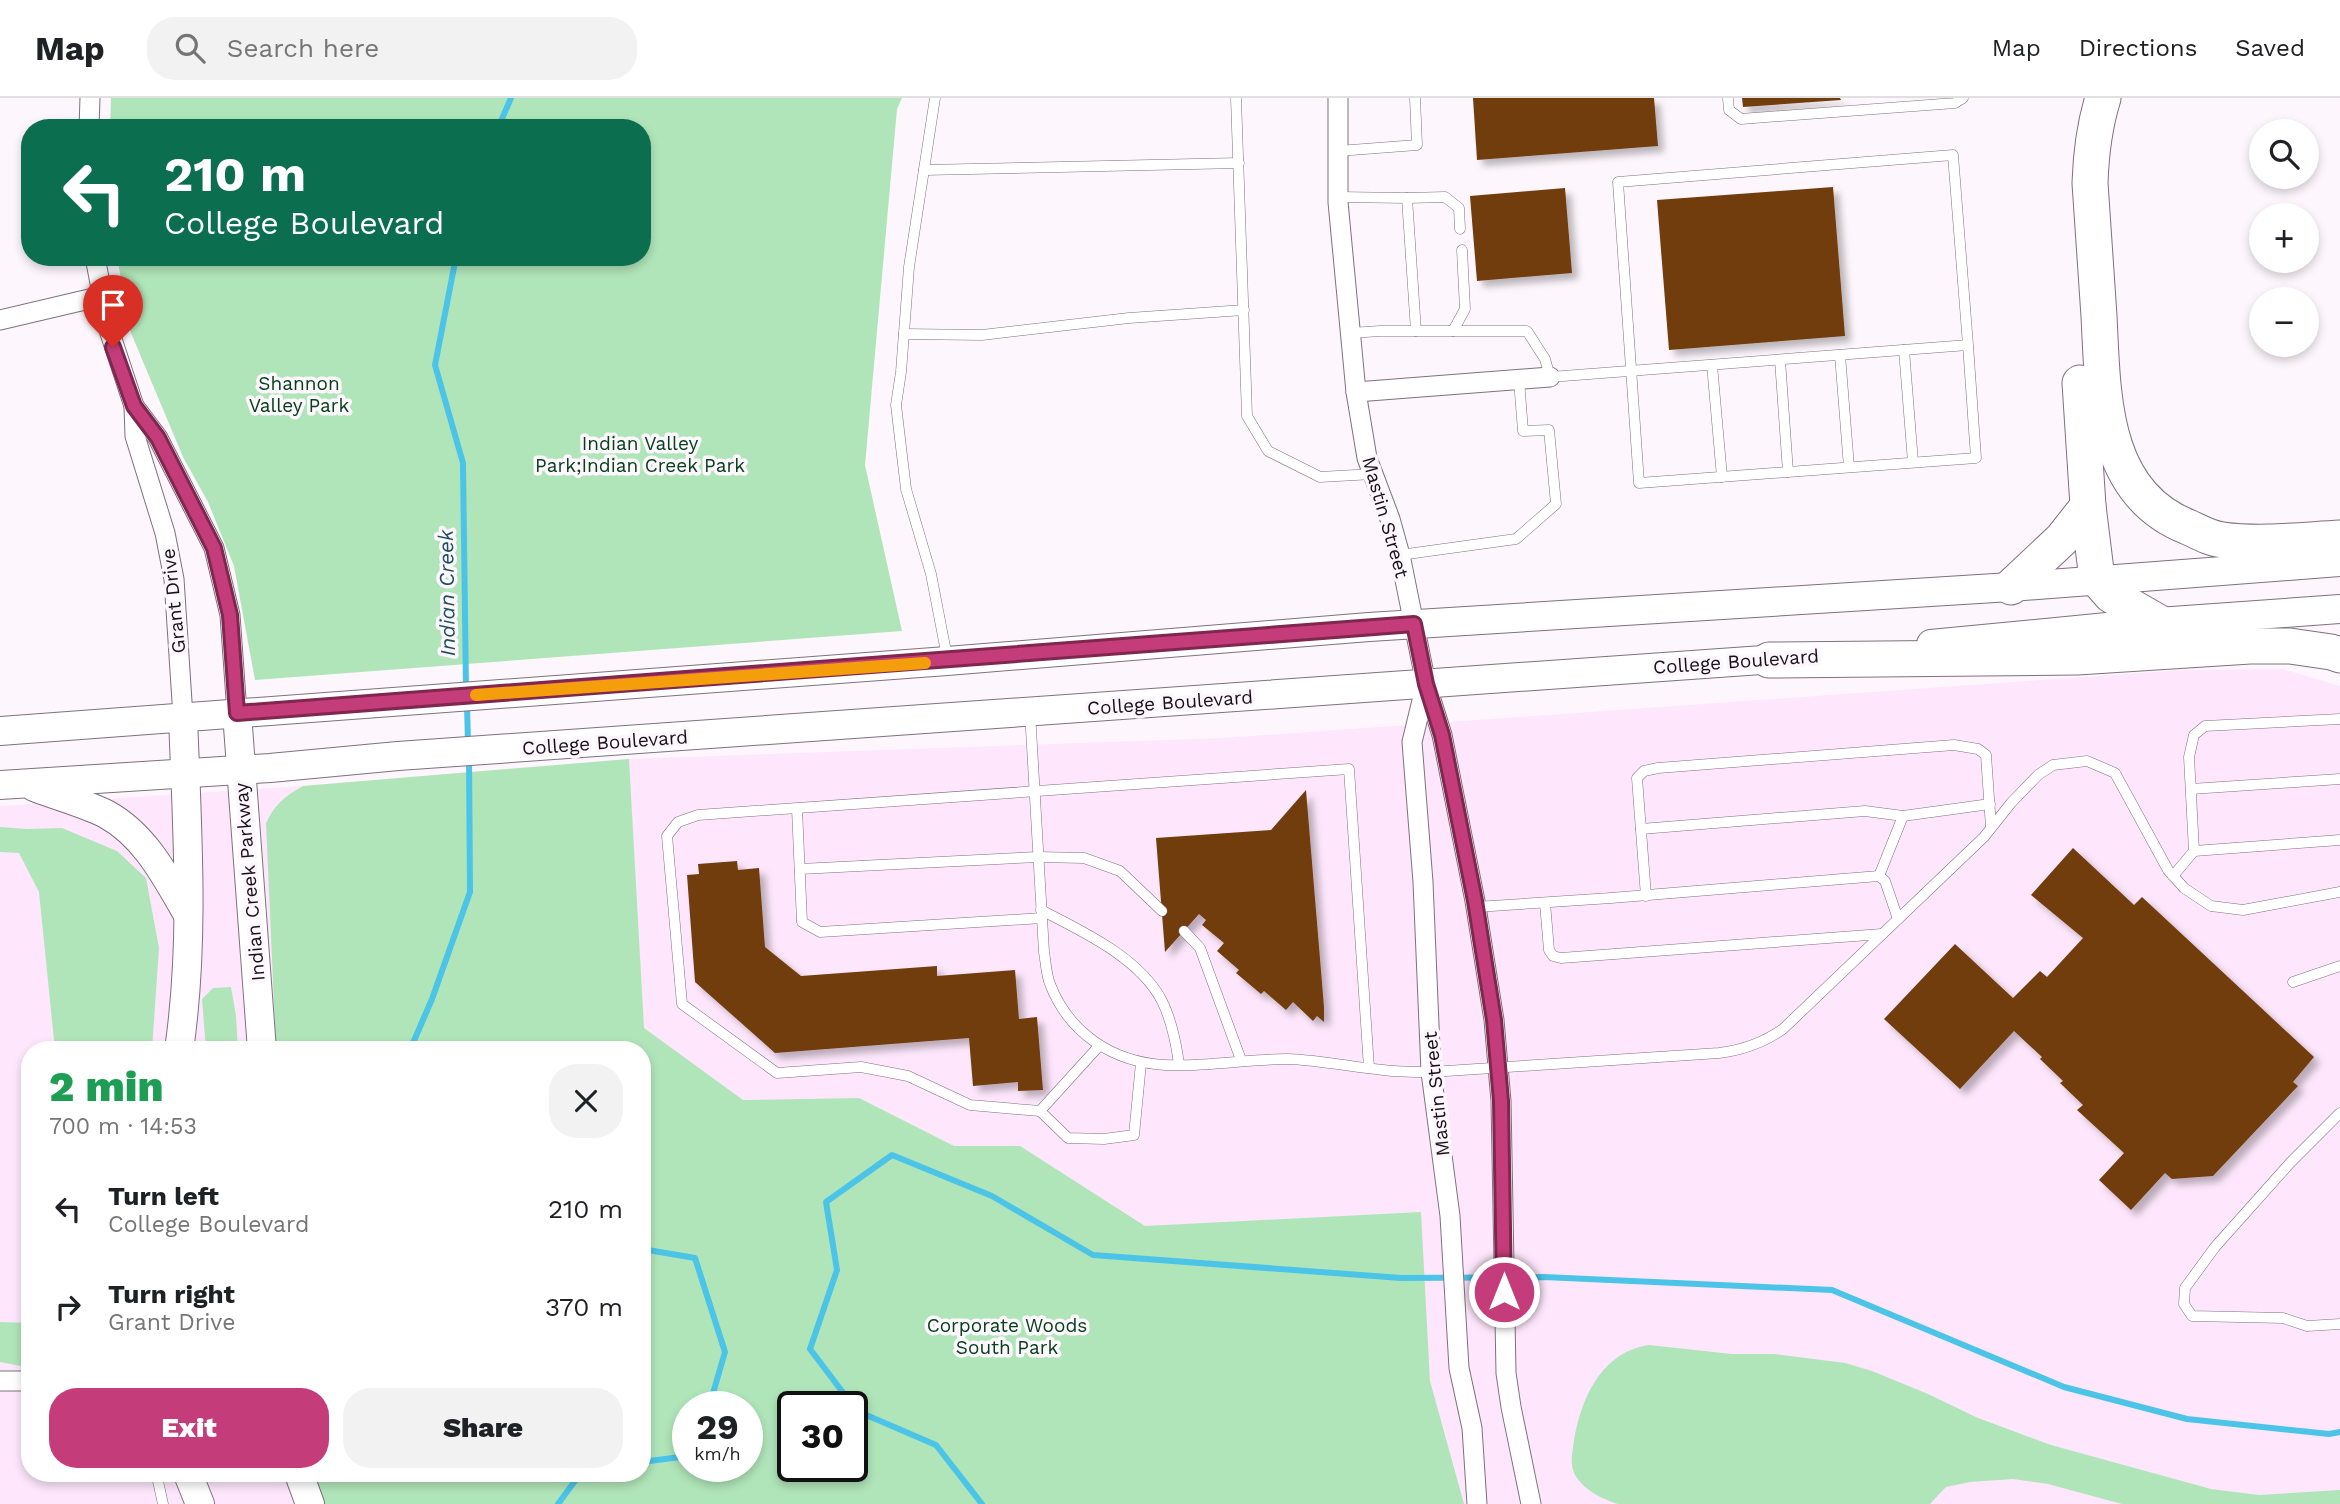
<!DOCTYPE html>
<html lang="en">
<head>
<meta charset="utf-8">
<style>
	:root { --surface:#fff; --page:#f2f2f2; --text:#202124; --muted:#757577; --line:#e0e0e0; --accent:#c43c79 }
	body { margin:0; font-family:"Work Sans",sans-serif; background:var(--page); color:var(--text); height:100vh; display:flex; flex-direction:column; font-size:26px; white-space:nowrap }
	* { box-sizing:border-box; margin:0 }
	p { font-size:23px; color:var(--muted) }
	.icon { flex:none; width:38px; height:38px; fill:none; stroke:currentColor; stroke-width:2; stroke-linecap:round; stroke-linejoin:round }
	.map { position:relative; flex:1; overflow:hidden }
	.side { position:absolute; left:21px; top:943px; width:630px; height:441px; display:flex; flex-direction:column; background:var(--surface); border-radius:28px; box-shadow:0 4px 10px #0003 }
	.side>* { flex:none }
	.guide { position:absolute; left:21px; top:21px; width:630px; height:147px; border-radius:28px; box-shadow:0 4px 10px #0003; background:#0b6e4f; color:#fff; overflow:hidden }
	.tools { position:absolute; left:2249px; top:21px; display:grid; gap:14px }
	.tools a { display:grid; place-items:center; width:70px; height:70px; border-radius:50%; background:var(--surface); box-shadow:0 4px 10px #0003; font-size:35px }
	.speed { position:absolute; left:672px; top:1293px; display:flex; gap:14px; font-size:35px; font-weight:700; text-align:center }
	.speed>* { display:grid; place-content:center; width:91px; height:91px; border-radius:50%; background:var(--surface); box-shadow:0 4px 10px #0003; line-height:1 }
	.speed small { font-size:18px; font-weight:400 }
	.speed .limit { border:4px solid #111; border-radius:10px; background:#fff; color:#111 }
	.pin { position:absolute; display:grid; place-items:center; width:60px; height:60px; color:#fff; margin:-72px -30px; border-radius:50% 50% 50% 0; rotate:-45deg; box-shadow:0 0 7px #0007 }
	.pin .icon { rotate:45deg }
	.me { position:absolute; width:77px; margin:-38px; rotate:0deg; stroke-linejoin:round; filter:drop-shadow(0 0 5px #0008) }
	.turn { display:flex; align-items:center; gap:24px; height:147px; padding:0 28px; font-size:32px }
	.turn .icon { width:91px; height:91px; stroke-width:2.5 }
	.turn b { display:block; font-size:49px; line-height:60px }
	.round { display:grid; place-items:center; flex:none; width:74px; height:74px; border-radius:28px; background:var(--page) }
	.overview { display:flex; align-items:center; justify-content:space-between; height:119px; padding:0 28px }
	h1 { font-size:42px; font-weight:800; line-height:52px; color:#1e9e55 }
	.action { display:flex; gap:14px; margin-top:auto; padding:14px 28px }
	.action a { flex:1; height:80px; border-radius:28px; background:var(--accent); color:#fff; font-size:28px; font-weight:800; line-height:80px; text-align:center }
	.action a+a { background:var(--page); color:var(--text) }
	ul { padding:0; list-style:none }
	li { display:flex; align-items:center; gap:21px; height:98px; padding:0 28px }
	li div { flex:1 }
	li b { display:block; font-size:26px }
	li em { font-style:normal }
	header { display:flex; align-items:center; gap:42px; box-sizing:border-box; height:98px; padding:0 35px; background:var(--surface); border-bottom:2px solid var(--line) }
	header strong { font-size:33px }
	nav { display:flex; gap:38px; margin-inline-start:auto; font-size:24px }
	.search { width:490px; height:63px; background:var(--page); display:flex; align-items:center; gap:18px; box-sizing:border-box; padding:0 24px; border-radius:28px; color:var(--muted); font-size:26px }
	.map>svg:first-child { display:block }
	.built { fill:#fee7fc; fill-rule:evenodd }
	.green { fill:#b0e5b9; fill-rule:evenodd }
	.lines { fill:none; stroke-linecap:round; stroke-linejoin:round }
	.stream { stroke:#4bc4e8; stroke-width:6 }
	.building { fill:#723c0e; filter:url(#shadow) }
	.lane-casing { stroke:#7f707e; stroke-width:11 }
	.street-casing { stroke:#7f707e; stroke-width:21 }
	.secondary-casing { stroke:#7f707e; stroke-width:30 }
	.highway-casing { stroke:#7f707e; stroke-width:37 }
	.lane { stroke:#fff; stroke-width:10 }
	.street { stroke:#fff; stroke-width:19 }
	.secondary { stroke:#fff; stroke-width:28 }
	.highway { stroke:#fff; stroke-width:35 }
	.route-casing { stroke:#7f274f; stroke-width:18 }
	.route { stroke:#c43c79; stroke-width:12 }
	.slow { stroke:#f59e0b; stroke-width:12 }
	.labels { text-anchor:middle; stroke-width:7; stroke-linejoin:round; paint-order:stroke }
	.park-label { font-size:19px; fill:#054119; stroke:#fdf6fc }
	.street-label { font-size:19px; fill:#171116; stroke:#fdf6fc }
	.water-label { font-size:21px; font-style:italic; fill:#1c4f5e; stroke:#fdf6fc }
</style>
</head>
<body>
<header>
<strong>Map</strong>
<div class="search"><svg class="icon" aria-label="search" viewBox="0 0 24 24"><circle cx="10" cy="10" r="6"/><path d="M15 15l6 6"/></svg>Search here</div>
<nav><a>Map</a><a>Directions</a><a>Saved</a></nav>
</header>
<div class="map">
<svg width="2340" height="1406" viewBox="0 0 2340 1406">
	<defs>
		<filter id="shadow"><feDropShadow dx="6" dy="6" stdDeviation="3.5" flood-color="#0004"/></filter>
	</defs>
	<rect width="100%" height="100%" fill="#fdf6fc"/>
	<path class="built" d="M2283 571 2340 588V1406H0V708L303 688 629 661 1223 640 2183 572ZM30 952H642V1376H30ZM688 1309H747V1368H688ZM793 1309H852V1368H793Z"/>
	<g class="green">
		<polygon points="111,0 902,0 897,11 865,367 902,533 255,582 234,468 208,404 183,359 131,235 117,159 642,159 642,30 110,30"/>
		<path d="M629 661 644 930 743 1002 859 1000 954 1048H1020L1145 1128 1421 1114 1430 1283 1464 1406H322L313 1376H642V952H276L266 725C276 705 284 699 303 688ZM688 1309H747V1368H688ZM793 1309H852V1368H793Z"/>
		<polygon points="0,729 27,731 62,730 117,753 146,780 159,850 152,952 55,952 39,794 19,755 0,754"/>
		<polygon points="231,889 236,918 238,952 206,952 202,901 213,890"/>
		<polygon points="0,1224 30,1225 30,1270 0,1264"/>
		<path d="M1649 1247 1732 1256H1774L1845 1265 1872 1273 1928 1296 1978 1320 2051 1347 2211 1391 2259 1397 2340 1392V1406H2122L2048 1386 2013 1381 1970 1384 1946 1389 1930 1406H1618C1604 1402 1586 1393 1577 1380 1569 1369 1572 1356 1574 1343 1581 1301 1601 1254 1649 1247Z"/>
	</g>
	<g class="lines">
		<g class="stream">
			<polyline points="498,30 511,0"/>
			<polyline points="456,159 435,267 463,365 466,592"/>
			<polyline points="467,607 468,645"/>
			<polyline points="410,952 432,901 470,794 469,659"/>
			<polyline points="642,1151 695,1160 725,1254 709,1309"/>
			<polyline points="642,1364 688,1358"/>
			<polyline points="558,1406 580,1376"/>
			<polyline points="982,1406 936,1347 857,1313 810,1251 837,1172 826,1104 892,1057 992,1098 1093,1157 1401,1180 1544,1179 1832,1192 2064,1289 2187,1321 2329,1336 2340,1334"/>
		</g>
	</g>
	<g class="building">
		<polygon points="1473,0 1654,0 1658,48 1477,62"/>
		<polygon points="1742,0 1840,0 1841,2 1743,9"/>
		<polygon points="1833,89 1845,238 1669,252 1657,102"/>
		<polygon points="1565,90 1572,175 1477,183 1470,98"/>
		<polygon points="1306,692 1324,909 1324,924 1317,918 1313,923 1293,904 1286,912 1264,893 1261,896 1236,875 1239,872 1217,853 1224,845 1202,827 1206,822 1199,816 1165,854 1156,740 1271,732"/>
		<polygon points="2073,750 2134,807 2142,799 2314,959 2293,984 2298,988 2213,1078 2172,1081 2165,1075 2131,1112 2099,1082 2124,1055 2077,1012 2083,1007 2060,985 2063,983 2040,961 2042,959 2014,933 1960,991 1884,921 1955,846 2013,900 2040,873 2047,879 2083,840 2031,797"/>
		<polygon points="737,763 738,772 759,770 765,849 801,878 937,868 937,878 1015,872 1019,921 1037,919 1043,992 1018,993 1018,984 973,988 969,940 775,955 695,884 687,777 699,776 698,766"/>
	</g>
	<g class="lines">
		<defs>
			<g id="lane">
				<polyline points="935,0 909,169 901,274 896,307 906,391 931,476 947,559"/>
				<polyline points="1236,0 1247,318 1268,353 1320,379 1373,376"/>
				<polyline points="1728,0 1729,12 1741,21 1955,5 1963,0"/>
				<polyline points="1338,53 1417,47 1415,0"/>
				<polyline points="924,72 1239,65"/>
				<polyline points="1338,99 1407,100 1416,233"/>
				<polyline points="1407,100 1445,99 1459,110 1460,131"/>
				<polyline points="1453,233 1465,211 1462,152"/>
				<polyline points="1351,235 1380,233 1527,233 1545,261 1550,279 1968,247 1976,360 1639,385 1618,84 1953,57 1968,247"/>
				<polyline points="904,236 982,237 1129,220 1244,212"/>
				<polyline points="1904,252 1913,364"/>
				<polyline points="1840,257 1849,369"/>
				<polyline points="1780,262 1788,374"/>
				<polyline points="1712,267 1722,379"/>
				<polyline points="1400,457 1516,441 1556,406 1549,332 1523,333 1519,282"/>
				<path d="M1030 614 1044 854C1046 865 1046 876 1050 886 1069 935 1112 964 1165 967 1205 969 1247 961 1287 961 1320 962 1351 969 1383 972 1399 974 1415 974 1431 974L1719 955C1744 952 1763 945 1783 931L1984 739 2011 705 2038 677 2053 667 2087 663 2115 675 2168 772 2184 790 2211 808 2243 812 2340 794"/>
				<polyline points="2191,691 2340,681"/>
				<polyline points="797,711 802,824 820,834 1042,820"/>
				<polyline points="1641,731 1865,713 1903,718 1990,706"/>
				<polyline points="2194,753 2340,742"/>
				<polyline points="800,771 1038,759 1084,760 1120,773 1162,813"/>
				<polyline points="1879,778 1903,718"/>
				<polyline points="2173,778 2194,753 2189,659 2194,637 2205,628 2340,621"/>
				<polyline points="1646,798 1637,680 1644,673 1658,670 1954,647 1978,651 1986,657 1991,729"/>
				<polyline points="1545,805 1549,852 1553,858 1561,860 1882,836"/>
				<polyline points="1476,809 1611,800 1879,778 1885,783 1898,821"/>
				<path d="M1041 812C1082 833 1140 860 1162 903 1172 923 1176 944 1179 966"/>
				<polyline points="1184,833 1200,850 1241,962"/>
				<polyline points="2293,884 2340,868"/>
				<polyline points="1099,948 1040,1013 970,1007 908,978 861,969 777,975 682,906 667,738 678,724 698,717 1349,671 1369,970"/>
				<polyline points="1040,1013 1068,1040 1104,1041 1134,1037 1141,965"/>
				<polyline points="2340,1015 2290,1065 2215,1149 2185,1190 2184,1206 2192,1218 2283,1220 2307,1228 2340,1226"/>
				<polyline points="160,1376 158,1383 163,1406"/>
			</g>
			<g id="street">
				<polyline points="1338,0 1338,104 1356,294 1367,360 1390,421 1400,457 1426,586 1442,637 1475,803 1494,922 1501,1003 1506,1275 1511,1309 1531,1406"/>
				<polyline points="89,30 90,0"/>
				<polyline points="95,159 109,232 134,308 135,338 165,435 174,481 183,619"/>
				<polyline points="0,222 102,198"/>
				<polyline points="1356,294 1550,279"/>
				<polyline points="134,308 158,340 214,450 230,517 237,615"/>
				<polyline points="1426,586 1412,644 1423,784 1431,974 1450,1118 1459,1270 1472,1330 1477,1406"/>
				<polyline points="0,1283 30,1283"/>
			</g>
			<g id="secondary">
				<polyline points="1931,546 2158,524 2340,511"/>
				<polyline points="237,615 262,952"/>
				<polyline points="0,633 947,563 1369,529 2011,489 2340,464"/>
				<polyline points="0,687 270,670 398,658 1790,560"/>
				<path d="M34 689C57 698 84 705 106 716 146 738 166 779 188 817"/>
				<path d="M179 952C195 842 187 730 183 619"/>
				<polyline points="188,1376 200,1406"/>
				<polyline points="299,1376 310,1406"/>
			</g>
			<g id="highway">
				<path d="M2103 0C2094 29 2091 55 2090 85 2093 129 2096 174 2099 218 2103 296 2101 395 2188 429 2199 434 2211 441 2223 442 2261 447 2302 442 2340 440"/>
				<polyline points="2080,285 2088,408 2097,481 2111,497 2158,524"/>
				<polyline points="2011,489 2062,441 2088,408"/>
				<polyline points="1769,562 2077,559 2250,548 2290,548 2331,554 2340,557"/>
			</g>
		</defs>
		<use href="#lane" class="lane-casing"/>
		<use href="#street" class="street-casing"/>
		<use href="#secondary" class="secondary-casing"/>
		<use href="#highway" class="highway-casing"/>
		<use href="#lane" class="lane"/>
		<use href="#street" class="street"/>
		<use href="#secondary" class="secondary"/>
		<use href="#highway" class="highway"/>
	</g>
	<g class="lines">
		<defs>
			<polyline id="route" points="113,249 134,308 158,340 214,450 230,517 237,615 1414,526 1426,586 1442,637 1475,803 1494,922 1501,1003 1504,1194"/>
		</defs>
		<use href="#route" class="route-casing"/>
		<use href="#route" class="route"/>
		<polyline class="slow" points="476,597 925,565"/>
	</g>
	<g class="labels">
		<g class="park-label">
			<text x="299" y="292">Shannon<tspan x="299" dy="22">Valley Park</tspan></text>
			<text x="640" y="352">Indian Valley<tspan x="640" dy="22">Park;Indian Creek Park</tspan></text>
			<text x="1007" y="1234">Corporate Woods<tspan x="1007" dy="22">South Park</tspan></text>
		</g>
		<g class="street-label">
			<text transform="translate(1386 419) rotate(74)" y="7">Mastin Street</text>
			<text transform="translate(173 503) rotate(-96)" y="7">Grant Drive</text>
			<text transform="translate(1736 563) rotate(-4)" y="7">College Boulevard</text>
			<text transform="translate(1170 604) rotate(-4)" y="7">College Boulevard</text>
			<text transform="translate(605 644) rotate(-4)" y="7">College Boulevard</text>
			<text transform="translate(249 784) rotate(-95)" y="7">Indian Creek Parkway</text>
			<text transform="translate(1436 996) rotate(-96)" y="7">Mastin Street</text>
		</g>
		<g class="water-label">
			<text transform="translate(447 495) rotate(-91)" y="7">Indian Creek</text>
		</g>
	</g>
</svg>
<div class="tools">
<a><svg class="icon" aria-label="search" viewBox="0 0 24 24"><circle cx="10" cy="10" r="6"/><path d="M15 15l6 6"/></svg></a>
<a>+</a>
<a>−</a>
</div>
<div class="speed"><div>29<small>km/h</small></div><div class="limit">30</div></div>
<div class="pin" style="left:113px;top:249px;background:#d93025"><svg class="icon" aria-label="arrive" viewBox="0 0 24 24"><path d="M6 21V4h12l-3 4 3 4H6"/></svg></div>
<svg class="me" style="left:1504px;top:1194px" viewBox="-20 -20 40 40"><circle r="17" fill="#c43c79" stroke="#fff" stroke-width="3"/><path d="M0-11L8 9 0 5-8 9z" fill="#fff"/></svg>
<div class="guide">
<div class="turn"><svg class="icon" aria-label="left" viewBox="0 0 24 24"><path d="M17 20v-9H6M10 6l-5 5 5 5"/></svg><div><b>210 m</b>College Boulevard</div></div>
</div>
<section class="side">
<div class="overview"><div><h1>2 min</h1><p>700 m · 14:53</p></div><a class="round"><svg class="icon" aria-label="close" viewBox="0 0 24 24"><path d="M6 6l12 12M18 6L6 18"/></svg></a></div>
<ul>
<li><svg class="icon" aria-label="left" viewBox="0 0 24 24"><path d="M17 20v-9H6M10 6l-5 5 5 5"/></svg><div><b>Turn left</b><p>College Boulevard</p></div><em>210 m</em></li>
<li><svg class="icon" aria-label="right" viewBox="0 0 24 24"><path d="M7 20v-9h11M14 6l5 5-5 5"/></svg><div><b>Turn right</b><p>Grant Drive</p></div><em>370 m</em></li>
</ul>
<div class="action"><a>Exit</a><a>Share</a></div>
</section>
</div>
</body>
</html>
